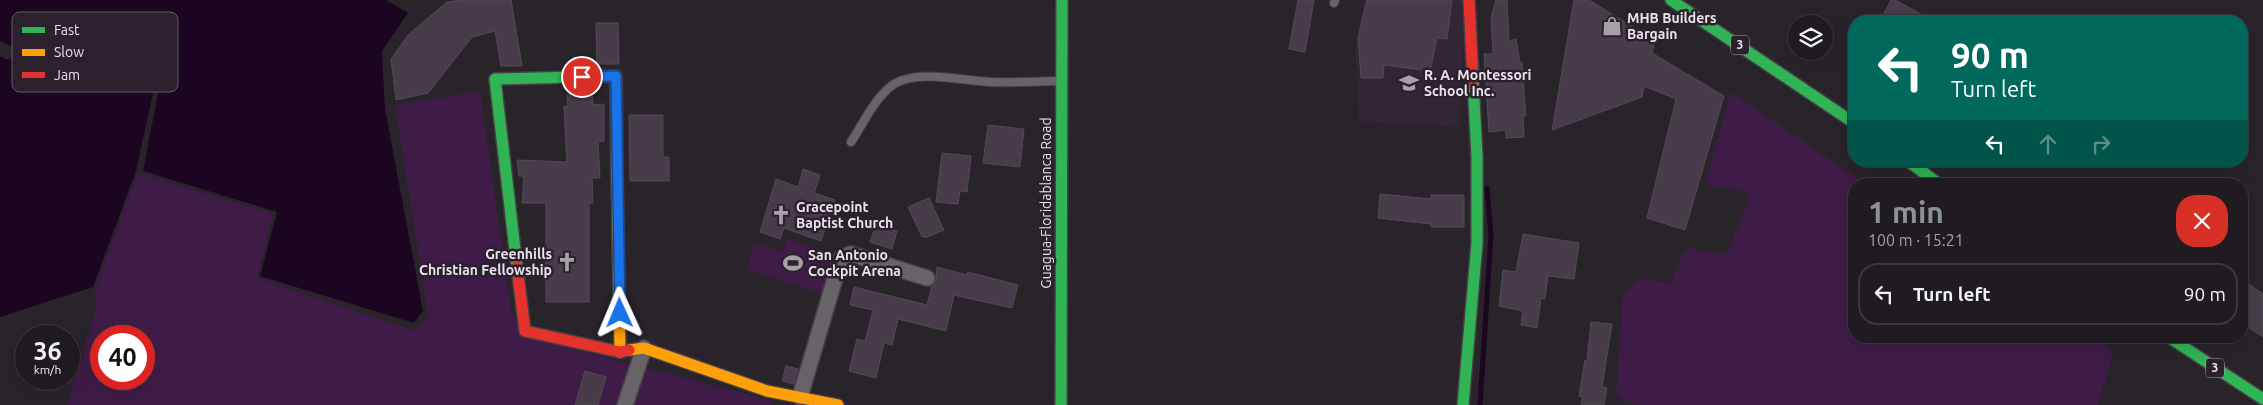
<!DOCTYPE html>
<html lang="en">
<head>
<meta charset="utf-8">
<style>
	:root { --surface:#1f1b20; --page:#2c282d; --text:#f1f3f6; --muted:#a1a1a5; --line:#3c393e; --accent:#8c9099 }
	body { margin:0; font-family:Ubuntu,sans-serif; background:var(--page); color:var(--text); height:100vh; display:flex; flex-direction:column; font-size:19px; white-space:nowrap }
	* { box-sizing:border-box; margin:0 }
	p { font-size:16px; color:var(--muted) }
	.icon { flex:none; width:28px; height:28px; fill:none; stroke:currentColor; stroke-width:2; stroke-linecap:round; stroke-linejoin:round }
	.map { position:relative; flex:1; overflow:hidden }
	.drawer { position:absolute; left:1848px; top:178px; width:400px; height:165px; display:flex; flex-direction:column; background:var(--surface); border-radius:20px; box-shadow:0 5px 20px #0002,0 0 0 1px var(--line) }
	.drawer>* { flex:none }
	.banner { position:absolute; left:1848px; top:15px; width:400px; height:152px; border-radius:20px; box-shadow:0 5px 20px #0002,0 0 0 1px var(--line); background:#00695c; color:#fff; overflow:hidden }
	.fabs { position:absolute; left:1788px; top:15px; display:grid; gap:10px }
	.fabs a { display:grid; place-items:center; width:45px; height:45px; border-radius:50%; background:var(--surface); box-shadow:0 5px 20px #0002,0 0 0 1px var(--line); font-size:25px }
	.speed { position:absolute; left:15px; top:325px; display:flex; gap:10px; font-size:25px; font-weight:700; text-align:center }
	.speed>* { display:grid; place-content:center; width:65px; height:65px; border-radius:50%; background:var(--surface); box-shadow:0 5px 20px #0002,0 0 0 1px var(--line); line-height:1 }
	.speed small { font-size:12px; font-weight:400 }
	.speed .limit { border:8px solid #d22; background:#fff; color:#111 }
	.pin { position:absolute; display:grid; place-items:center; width:42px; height:42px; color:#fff; margin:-21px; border:2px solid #fff; border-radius:50%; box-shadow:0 1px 5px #0007 }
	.me { position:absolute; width:55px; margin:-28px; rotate:359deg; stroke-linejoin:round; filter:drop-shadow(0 0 4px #0008) }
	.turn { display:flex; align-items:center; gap:18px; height:105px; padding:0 20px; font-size:22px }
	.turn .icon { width:65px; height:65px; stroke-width:2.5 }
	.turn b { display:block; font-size:35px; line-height:42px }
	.lanes { display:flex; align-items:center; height:48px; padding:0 20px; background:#0003; justify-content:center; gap:25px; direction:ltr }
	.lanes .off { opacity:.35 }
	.round { display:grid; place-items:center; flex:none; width:52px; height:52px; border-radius:20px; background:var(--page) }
	.overview { display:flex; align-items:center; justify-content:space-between; height:85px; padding:0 20px }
	h1 { font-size:30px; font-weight:700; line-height:38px; color:var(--accent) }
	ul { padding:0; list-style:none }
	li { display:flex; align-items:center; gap:15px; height:62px; margin:0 10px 8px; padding:0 10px; border:2px solid var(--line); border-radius:20px }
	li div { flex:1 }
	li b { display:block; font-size:19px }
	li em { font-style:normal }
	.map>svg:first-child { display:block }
	.built { fill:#322534 }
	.green { fill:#3f1c47; fill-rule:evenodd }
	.water { fill:#1b0520 }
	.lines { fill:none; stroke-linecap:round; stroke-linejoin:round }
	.stream { stroke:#1b0520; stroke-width:5 }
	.building { fill:#483c4a; stroke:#504c51 }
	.lane-casing { stroke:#454045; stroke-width:10 }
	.street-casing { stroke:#454045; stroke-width:18 }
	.fast-casing { stroke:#454045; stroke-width:14 }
	.slow-casing { stroke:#454045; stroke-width:14 }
	.jam-casing { stroke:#454045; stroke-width:14 }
	.lane { stroke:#676368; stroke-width:8 }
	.street { stroke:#676368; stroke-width:15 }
	.fast { stroke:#30b455; stroke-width:11 }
	.slow { stroke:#ff9f0a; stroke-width:11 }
	.jam { stroke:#e5322d; stroke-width:11 }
	.route-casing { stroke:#114b97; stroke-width:12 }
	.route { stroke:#1a73e8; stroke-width:9 }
	.labels { text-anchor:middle; stroke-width:5; stroke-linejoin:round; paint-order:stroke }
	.shield { fill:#2b212d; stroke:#b0a8b2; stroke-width:1 }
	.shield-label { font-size:12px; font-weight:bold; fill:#e9e2eb }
	.poi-label { font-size:14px; font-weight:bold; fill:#e9e2eb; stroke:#2b212d; text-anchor:start }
	.street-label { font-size:14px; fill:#e9e2eb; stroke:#2b212d }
	.key { fill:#2b212d; stroke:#645b66; stroke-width:1 }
	.key-label { font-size:14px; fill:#e9e2eb }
</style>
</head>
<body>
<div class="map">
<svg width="2263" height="405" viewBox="0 0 2263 405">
	<rect width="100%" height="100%" fill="#29242a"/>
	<polygon class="built" points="1364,0 1466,0 1459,127 1359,121 1355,46"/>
	<g class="green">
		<path d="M480 91 511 309 520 332 534 339 773 401 772 405H67L96 308 95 289 138 173 273 214 257 278 415 331 428 315 395 105ZM101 336H144V379H101Z"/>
		<path d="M1731 92 1865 184H1854V336H2094L2109 348 2112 357 2098 405H1643C1632 403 1622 403 1616 392L1623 295 1639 279 1671 283 1684 252 1689 248 1723 255 1727 253 1750 197 1746 192 1710 185 1706 180Z"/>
		<polygon points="788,239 840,256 828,295 746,269 755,243 783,252"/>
	</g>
	<g class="water">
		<polygon points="0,0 386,0 408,13 382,51 385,109 423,311 414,323 260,276 277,212 143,171 159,88 150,70 132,63 9,45 0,41"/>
		<polygon points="0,56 6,59 144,74 153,93 136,171 93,287 0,317"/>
	</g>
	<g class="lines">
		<polyline class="stream" points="1480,405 1491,235 1487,188"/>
	</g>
	<g class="building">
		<polygon points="463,0 511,0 522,66 501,66 495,31 472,37 428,93 396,100 391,59 409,34 447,2"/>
		<polygon points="1298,0 1314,0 1305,52 1289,49"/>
		<polygon points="1367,0 1452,0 1447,39 1437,38 1430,71 1384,65 1383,78 1361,78 1358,38"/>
		<polygon points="1496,0 1507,0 1509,41 1516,39 1520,63 1522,62 1526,116 1523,116 1524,137 1506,138 1506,130 1489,132 1484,54 1493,54 1491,18"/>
		<polygon points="1574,0 1589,0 1655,41 1652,53 1724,96 1685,230 1647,218 1676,99 1644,86 1642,97 1552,130"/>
		<polygon points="1891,0 1895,0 1934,21 1880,21"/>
		<polygon points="596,23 618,23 619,64 597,64"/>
		<polygon points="592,93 593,105 604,104 604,141 598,142 600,178 592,178 593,203 589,203 589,302 546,302 546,203 522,203 524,176 519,176 517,160 567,162 564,107 568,106 567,94"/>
		<polygon points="629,115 663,115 663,157 669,157 669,181 630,181"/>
		<polygon points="988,125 1024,129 1020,167 983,163"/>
		<polygon points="942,153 971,156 967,192 960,191 958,204 936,202"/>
		<polygon points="803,169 820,175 814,193 835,200 821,241 784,228 780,239 760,232 776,179 798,187"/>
		<polygon points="1380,194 1431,199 1431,195 1464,195 1464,227 1431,227 1431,224 1378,218"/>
		<polygon points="929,198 944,230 927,237 922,237 908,207"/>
		<polygon points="876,224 897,231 892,249 870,242"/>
		<polygon points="1523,234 1579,243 1574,279 1548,276 1545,299 1541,298 1537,328 1521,325 1523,311 1499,306 1503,270 1516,272"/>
		<polygon points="937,267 967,275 968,272 1018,285 1012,308 954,295 946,331 898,319 892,345 884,343 876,378 849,371 857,339 865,341 873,310 850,305 854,287 927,305 932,286 936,280"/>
		<polygon points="2241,279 2263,294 2263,337 2241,323"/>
		<polygon points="1591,322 1612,324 1602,387 1607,388 1604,405 1581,405 1583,397 1579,396 1585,360 1587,361"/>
		<polygon points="786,366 798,369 794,384 782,381"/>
		<polygon points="585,371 606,377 598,405 575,405"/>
	</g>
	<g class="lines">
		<defs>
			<g id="lane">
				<polyline points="1334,3 1335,0"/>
				<path d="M851 142C863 124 875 97 894 84 919 69 963 81 992 82 1014 83 1037 81 1060 81"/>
			</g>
			<g id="street">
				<polyline points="800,397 841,258 851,254 927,278"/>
				<polyline points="625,405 644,348"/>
			</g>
			<g id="fast">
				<polyline points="1671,0 1854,123"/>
				<polyline points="1908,161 1939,184"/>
				<polyline points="517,267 495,79 616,76 617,171"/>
				<polyline points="2167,336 2263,399"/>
				<polyline points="1061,405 1062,0"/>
				<polyline points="1463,405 1477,243 1477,157 1473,81"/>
			</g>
			<g id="slow">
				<polyline points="617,171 620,352"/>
				<polyline points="629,350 644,348 767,391 838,405"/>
			</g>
			<g id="jam">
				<polyline points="1469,0 1473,81"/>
				<polyline points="517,267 525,331 620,352 629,350"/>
			</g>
		</defs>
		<use href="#lane" class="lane-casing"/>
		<use href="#street" class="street-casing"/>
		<use href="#fast" class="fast-casing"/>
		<use href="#slow" class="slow-casing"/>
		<use href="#jam" class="jam-casing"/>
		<use href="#lane" class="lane"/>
		<use href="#street" class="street"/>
		<use href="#fast" class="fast"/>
		<use href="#slow" class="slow"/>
		<use href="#jam" class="jam"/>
	</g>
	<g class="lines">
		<defs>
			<polyline id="route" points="582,77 616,76 620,313"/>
		</defs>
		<use href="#route" class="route-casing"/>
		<use href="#route" class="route"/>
	</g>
	<defs>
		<symbol id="shop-bare" viewBox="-9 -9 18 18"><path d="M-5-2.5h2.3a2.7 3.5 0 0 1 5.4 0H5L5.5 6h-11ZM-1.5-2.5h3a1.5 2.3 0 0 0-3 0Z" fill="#a6a0a7" stroke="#2b212d" stroke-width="2.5" paint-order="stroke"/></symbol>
		<symbol id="school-bare" viewBox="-9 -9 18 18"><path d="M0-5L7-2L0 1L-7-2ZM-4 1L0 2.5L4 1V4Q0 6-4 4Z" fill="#a6a0a7" stroke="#2b212d" stroke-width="2.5" paint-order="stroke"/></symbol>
		<symbol id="church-bare" viewBox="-9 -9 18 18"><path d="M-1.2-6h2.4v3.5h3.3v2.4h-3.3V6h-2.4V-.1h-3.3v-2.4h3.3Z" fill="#a6a0a7" stroke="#2b212d" stroke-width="2.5" paint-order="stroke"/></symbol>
		<symbol id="stadium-bare" viewBox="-9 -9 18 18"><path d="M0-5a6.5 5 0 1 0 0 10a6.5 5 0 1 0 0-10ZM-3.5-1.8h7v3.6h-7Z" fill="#a6a0a7" stroke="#2b212d" stroke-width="2.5" paint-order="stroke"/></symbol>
	</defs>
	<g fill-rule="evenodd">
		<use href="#shop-bare" x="1598" y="12" width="28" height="28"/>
		<use href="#school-bare" x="1395" y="69" width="28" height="28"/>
		<use href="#church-bare" x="767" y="201" width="28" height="28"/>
		<use href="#church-bare" x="553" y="248" width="28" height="28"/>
		<use href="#stadium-bare" x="779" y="249" width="28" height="28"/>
	</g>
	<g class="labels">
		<g class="shield">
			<rect x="1731" y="35.5" width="18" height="19" rx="4"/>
			<rect x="2206" y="358.5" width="18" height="19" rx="4"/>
		</g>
		<g class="shield-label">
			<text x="1740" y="49">3</text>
			<text x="2215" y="372">3</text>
		</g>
		<g class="poi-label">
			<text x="1627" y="23">MHB Builders<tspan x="1627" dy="16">Bargain</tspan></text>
			<text x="1424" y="80">R. A. Montessori<tspan x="1424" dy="16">School Inc.</tspan></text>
			<text x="796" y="212">Gracepoint<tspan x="796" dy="16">Baptist Church</tspan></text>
			<text x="552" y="259" text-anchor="end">Greenhills<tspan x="552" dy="16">Christian Fellowship</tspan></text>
			<text x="808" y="260">San Antonio<tspan x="808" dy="16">Cockpit Arena</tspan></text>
		</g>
		<g class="street-label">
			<text transform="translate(1046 203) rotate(-90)" y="5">Guagua-Floridablanca Road</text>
		</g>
	</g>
	<rect x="12" y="12" width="166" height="80" rx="8" class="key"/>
	<rect x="22" y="27" width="23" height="6" fill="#30b455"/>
	<rect x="22" y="49" width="23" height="7" fill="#ff9f0a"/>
	<rect x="22" y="72" width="23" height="6" fill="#e5322d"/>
	<g class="key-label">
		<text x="54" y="35">Fast</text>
		<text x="54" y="57">Slow</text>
		<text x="54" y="80">Jam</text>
	</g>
</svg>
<div class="fabs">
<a><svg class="icon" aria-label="layers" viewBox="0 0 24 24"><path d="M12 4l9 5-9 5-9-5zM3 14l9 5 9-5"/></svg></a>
</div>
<div class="speed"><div>36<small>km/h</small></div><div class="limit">40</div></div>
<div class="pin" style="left:582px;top:77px;background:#d93025"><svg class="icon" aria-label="arrive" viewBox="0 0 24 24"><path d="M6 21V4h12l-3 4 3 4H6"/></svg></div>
<svg class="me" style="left:620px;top:313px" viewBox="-20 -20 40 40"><path d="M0-17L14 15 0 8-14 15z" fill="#1a73e8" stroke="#fff" stroke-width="4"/></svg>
<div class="banner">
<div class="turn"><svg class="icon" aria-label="left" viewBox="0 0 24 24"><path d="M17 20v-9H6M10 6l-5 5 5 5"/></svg><div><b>90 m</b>Turn left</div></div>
<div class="lanes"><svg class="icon" aria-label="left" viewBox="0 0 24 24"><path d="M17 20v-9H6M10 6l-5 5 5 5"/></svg><svg class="icon off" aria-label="ahead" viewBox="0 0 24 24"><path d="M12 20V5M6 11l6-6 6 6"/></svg><svg class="icon off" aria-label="right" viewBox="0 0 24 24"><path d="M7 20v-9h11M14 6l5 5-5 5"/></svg></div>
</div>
<section class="drawer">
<div class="overview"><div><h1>1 min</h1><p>100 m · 15:21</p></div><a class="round" style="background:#d93025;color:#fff"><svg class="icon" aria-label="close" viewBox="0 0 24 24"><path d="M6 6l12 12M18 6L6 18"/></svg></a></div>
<ul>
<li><svg class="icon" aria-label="left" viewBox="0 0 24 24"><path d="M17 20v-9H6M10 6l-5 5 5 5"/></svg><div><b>Turn left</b></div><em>90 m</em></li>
</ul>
</section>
</div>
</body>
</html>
